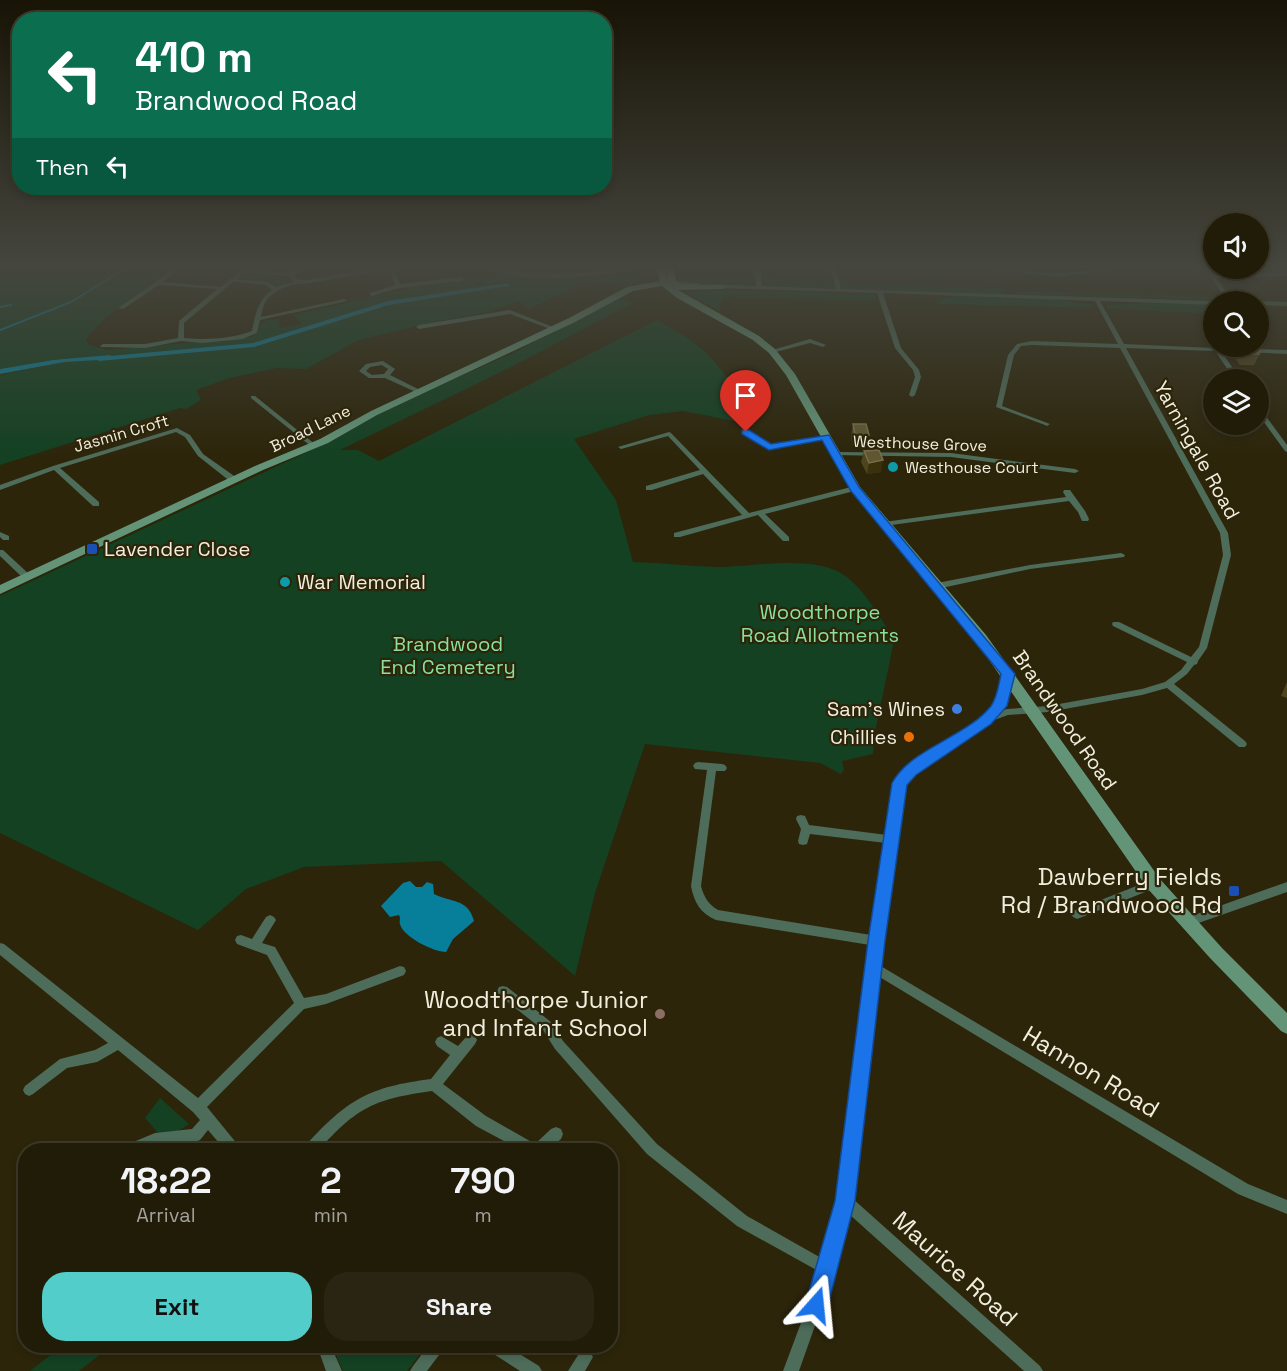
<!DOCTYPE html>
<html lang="en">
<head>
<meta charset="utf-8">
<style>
	:root { --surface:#211c08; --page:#292512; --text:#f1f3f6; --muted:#a2a19c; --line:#3e3a29; --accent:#53cdc9 }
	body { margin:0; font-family:"Space Grotesk",sans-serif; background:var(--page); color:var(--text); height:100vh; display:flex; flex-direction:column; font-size:22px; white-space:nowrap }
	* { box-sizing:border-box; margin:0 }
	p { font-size:20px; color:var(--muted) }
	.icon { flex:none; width:33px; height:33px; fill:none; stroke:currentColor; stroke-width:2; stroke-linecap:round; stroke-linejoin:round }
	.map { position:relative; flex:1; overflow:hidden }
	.details { position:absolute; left:18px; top:1143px; width:600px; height:210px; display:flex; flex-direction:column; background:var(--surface); border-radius:24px; box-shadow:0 3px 9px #0003,0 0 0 2px var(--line) }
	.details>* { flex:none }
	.top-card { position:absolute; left:12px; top:12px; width:600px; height:183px; border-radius:24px; box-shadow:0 3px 9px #0003,0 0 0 2px var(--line); background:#0b6e4f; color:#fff; overflow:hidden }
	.controls { position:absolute; left:1203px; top:213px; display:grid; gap:12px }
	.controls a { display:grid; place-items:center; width:66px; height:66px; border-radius:50%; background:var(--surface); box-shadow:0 3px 9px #0003,0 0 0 2px var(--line); font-size:30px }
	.pin { position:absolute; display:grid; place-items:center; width:51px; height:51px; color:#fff; margin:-62px -26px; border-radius:50% 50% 50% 0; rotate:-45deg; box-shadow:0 0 6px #0007 }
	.pin .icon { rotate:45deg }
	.me { position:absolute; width:66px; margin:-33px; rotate:18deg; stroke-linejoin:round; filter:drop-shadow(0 0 4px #0008) }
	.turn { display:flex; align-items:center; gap:21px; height:126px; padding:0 24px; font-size:27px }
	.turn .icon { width:78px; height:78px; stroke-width:2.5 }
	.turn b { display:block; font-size:42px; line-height:51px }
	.then { display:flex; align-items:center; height:57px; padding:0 24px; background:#0003; gap:12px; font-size:22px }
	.eta { display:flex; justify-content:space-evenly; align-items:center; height:102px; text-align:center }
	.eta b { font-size:36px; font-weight:700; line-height:42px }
	.primary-button { display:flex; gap:12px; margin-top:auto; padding:12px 24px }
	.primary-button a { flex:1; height:69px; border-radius:24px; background:var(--accent); color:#111; font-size:24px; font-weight:700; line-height:69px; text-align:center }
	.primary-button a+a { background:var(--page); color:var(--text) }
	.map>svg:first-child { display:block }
	.green { fill:#134122 }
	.water { fill:#087f9a }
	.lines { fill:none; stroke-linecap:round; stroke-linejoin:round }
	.stream { stroke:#087f9a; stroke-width:2 }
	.canal { fill:#087f9a; fill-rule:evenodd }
	.street { fill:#4e6c5a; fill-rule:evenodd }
	.secondary { fill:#639478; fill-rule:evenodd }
	.wall { fill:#4e451d }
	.shaded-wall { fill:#39300c }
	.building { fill:#605731; stroke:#776f4c; stroke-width:1.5 }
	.route { fill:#1a73e8; stroke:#114b97; stroke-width:1.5 }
	.culture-dot { fill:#0f9aa8; stroke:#2c250a; stroke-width:2 }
	.transit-dot { fill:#1a4fb4; stroke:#2c250a; stroke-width:2 }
	.shop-dot { fill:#3f7fe0; stroke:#2c250a; stroke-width:2 }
	.food-dot { fill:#e8710a; stroke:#2c250a; stroke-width:2 }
	.education-dot { fill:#8d6e63; stroke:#2c250a; stroke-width:2 }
	.labels { text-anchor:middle; stroke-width:4.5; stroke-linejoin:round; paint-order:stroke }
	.far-street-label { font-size:16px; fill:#f2eede; stroke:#2c250a }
	.far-poi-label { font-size:16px; fill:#f2eede; stroke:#2c250a; text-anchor:start }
	.street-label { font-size:20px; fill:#f2eede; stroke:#2c250a }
	.poi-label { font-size:20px; fill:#f2eede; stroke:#2c250a; text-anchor:start }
	.park-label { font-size:20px; fill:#88e29e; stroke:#2c250a }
	.near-poi-label { font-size:24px; fill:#f2eede; stroke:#2c250a; text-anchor:end }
	.near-street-label { font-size:24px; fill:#f2eede; stroke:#2c250a }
</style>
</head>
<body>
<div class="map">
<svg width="1287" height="1371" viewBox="0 0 1287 1371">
	<rect width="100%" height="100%" fill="#2c250a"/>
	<g class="green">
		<path d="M0 266H175C147 292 109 308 86 339L89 345 108 350 251 337 257 334 260 324 267 320 279 319 280 328 302 324 293 315 407 289 413 285 498 274 582 278 647 270 644 273 646 278 630 286 586 282 529 309 519 301 492 311 426 324 358 340 306 369 277 368 229 378 196 390 201 400 186 409 180 408 0 465V375L65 362 114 358 53 360 0 369Z"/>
		<polygon points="994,266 1107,266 1060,273"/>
		<polygon points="763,270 773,271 773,280 1003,288 1006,295 765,286"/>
		<polygon points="249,273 284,277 287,283 276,286 238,278"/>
		<polygon points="681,276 752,277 751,284 747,285 686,282 678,278"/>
		<polygon points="728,290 875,294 876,301 726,297 721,299 720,311 688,294 692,291"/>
		<polygon points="1013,291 1219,297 1225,300 1017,295"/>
		<polygon points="955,296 1051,299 1090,304 1094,308 938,304 937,301"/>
		<path d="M619 298 633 303 511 367 340 450H358L379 461 657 320C670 328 685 335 697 345 723 365 739 397 755 425L683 411 649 415 574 439 616 500 633 562C661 563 689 566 717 567 751 567 814 554 844 575 864 589 883 620 894 641L874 737 873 754 842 761 844 770 841 774 820 763 645 744 595 893 575 976 441 861 304 867 246 889 198 930 0 833V596L333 440 380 412 513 353Z"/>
		<polygon points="1148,303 1213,305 1213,314 1113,309 1107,308 1106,305"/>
		<polygon points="160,1098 189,1124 178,1131 159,1134 145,1118"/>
		<polygon points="62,1346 111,1346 79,1371 30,1371"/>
		<polygon points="332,1346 426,1346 407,1371 343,1371"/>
	</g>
	<g class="water">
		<path d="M965 266C996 266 1027 274 1059 273 1084 272 1108 266 1134 266L1058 277Z"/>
		<polygon points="110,355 115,359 65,362 0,374 0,369 53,360"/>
		<path d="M410 881 416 887H422L427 882 433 884 434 894C451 903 468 898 474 921L453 939 446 952C434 952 403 937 400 924 399 921 401 918 399 915L390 917 381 906 403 883Z"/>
	</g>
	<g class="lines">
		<g class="stream">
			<polyline points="0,307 11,305"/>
			<polyline points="0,330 71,302 129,266"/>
		</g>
		<polygon class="canal" points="507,283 510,285 509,286 389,305 254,347 99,361 95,359 99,357 253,343 388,301"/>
		<g class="street">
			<path d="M176 266H182L163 282 221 287 241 270 242 266H246V270L291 273 299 266H305L295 275 296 279 305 280 389 266H402L394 268 400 284 461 277 464 279 461 281 399 288 372 296 370 295V293L395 285 389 269 305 284C294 282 276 289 268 298 264 303 262 310 261 317L344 299 347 301 260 320 257 333 242 339 202 343 181 341 145 348 101 347 100 346 103 344H145L178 338 179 321 217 289 159 285 123 309 118 308 156 282ZM244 273 290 276 294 282 276 287 267 282 237 279ZM233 282 266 285 272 290C258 300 255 315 252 331 231 339 206 340 184 338V323Z"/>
			<path d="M486 266H493L507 271 522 272 555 273 594 272 629 266H638C611 279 510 284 486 266Z"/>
			<path d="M754 266H760L762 286 836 289 830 266H836L841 289 1214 301V305L1100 301 1124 344 1213 348 1217 346 1219 348 1287 350V354L1221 351 1241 380H1235L1215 351 1126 348 1228 533 1231 555 1207 648 1198 661 1197 664 1194 665 1187 674 1174 684 1245 741 1247 744 1245 747H1239L1167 688 1142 695 1048 712 1008 715 989 722 913 774 905 784 879 965 1248 1184 1287 1200V1214L1238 1194 878 976 852 1198 1040 1366 1043 1371H1024L849 1214 835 1269 799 1371H783L820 1272 737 1226 647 1154 555 1049 543 1030 499 995 497 991 499 987 503 986 507 987 551 1022 563 1041 657 1144 747 1216 823 1259 838 1201 870 945 716 920C700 913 694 902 691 886L707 770 695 769 693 766 695 763 698 762 722 764 725 765 727 768 725 771H716L701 886C704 897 708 904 718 910L871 935 886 843 810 834 807 844 803 845 799 844 798 841 801 829 796 819 797 816 801 815 805 816 809 825 887 835 895 783 907 768 986 716 996 705 1005 672H1011L1012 674 1005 706 1001 711 1007 709 1048 706 1142 689 1165 682 1181 670 1187 662 1113 626 1112 624 1113 622H1119L1191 657 1199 647 1223 555 1220 533 1120 348 1032 345 1021 346 1014 355 1002 406 1050 424 1047 426 1045 425 996 407 1008 355 1017 344 1032 341 1118 344 1095 301 883 293 901 348 919 370 921 377 915 395 912 397 909 395 915 377 913 370 895 348 877 293 712 288 709 286 712 284 756 286Z"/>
			<polygon points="1199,266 1205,266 1213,274 1287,272 1287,276 1216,278 1233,302 1228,302 1212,279"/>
			<polygon points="675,281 698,283 701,285 698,287 673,284 673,282"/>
			<polygon points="1258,301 1287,302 1287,306 1258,305"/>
			<polygon points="510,310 558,329 553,330 510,314 419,329 416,327 419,325"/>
			<polygon points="810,339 826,345 823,347 810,343 772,353 769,351"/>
			<path d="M383 361 395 369 390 375 422 391V393H418L385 378H369L359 371 366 364ZM382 365 388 369 384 374 372 375 366 371 370 367Z"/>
			<polygon points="251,396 255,396 316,445 316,447 312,447 251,398"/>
			<polygon points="1258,407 1260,408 1287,445 1287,452 1285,451 1258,414"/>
			<polygon points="177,428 190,435 203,454 237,478 237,482 231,482 198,456 185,437 176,432 60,468 99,502 99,506 93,506 54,470 0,490 0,485 53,466"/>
			<polygon points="745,430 770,445 826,435 829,437 826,439 769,449 743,433 743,431"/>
			<polygon points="669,432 671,433 749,513 855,486 859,488 858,490 765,514 789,537 789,541 783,541 758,515 680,537 674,537 674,533 742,515 703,474 652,490 646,490 646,486 700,470 668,436 621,449 618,447"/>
			<polygon points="835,452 951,453 1075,469 1079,471 1075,473 951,457 833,455 833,453"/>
			<polygon points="1064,490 1070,490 1085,511 1089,519 1088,521 1082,521 1078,512 1069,501 884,526 880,524 884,522 1066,497 1063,492"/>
			<polygon points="0,532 9,536 9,540 3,540 0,537"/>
			<polygon points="0,550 3,550 30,575 31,577 30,579 24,579 0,556"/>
			<polygon points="1121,553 1125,555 1124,557 1030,569 937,589 933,586 937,583 1030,565"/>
			<polygon points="1154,879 1158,881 1159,884 1158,887 1077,919 1073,917 1071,914 1073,911"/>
			<polygon points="1287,882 1287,892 1187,927 1183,925 1181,922 1183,919"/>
			<polygon points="270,915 274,917 276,920 262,943 275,947 304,998 326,994 400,966 404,967 406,971 404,975 326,1004 304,1009 207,1107 238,1145 239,1150 225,1150 208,1130 200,1140 195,1142 155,1147 146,1150 125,1150 126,1145 155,1133 192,1129 200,1120 193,1112 118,1050 97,1062 67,1068 33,1094 29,1096 25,1094 23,1090 25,1086 60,1059 95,1050 108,1043 0,955 0,943 4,944 198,1098 294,1003 267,955 237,944 235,940 237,936 241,935 252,939 266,917"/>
			<path d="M471 1034 475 1036 477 1040 475 1044 443 1084 486 1116 535 1144 551 1129 556 1127 561 1129 563 1134 561 1139 547 1150H521L476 1126 432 1091C375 1099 357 1107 319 1150H305L306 1145C348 1099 369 1087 431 1079L450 1055 437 1046 435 1042 437 1038 441 1036 458 1046 467 1036Z"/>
			<polygon points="317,1346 331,1346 342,1371 326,1371"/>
			<polygon points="428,1346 444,1346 442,1351 427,1371 410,1371 413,1366"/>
			<polygon points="487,1346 507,1346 539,1366 542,1371 520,1371 489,1351"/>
			<polygon points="585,1349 590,1352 593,1357 585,1371 568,1371 580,1352"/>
		</g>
		<polygon class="secondary" points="655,266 663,266 668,281 665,266 673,266 676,280 680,284 724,285 724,289 721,289 678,290 759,336 775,349 795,374 860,487 986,635 1160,879 1222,948 1287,1013 1287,1034 1281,1031 1210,958 1148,889 976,641 851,490 786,375 769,353 753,340 677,298 662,286 633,291 575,322 377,415 328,443 263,470 0,594 0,585 255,466 320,439 371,411 569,318 627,287 660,281"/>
	</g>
	<g class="wall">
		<polygon points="1235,346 1257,346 1261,352 1254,365 1240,365 1232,354"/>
		<polygon points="853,424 869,435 867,447 853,447 851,436"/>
		<polygon points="864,451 881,472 867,474 861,462"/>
		<polygon points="1287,682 1287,698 1281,696"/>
	</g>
	<polygon class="shaded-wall" points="883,460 881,472 867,474 869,463"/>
	<g class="building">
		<polygon points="1240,346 1257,346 1261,352 1257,352 1259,354 1245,354"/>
		<polygon points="853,424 866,424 869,435 855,435"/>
		<polygon points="879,450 883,460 869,463 864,451"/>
	</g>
	<linearGradient id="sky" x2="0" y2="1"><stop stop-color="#181406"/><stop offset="0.58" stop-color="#45463e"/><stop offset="1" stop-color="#45463e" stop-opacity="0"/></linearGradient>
	<rect width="1287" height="458" fill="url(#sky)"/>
	<path class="route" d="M742 430H749L771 444 829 435 859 487 1015 674 1007 706 991 724 916 775 907 785 885 941 855 1201 828 1305 824 1313 816 1316 809 1313 805 1305 835 1201 868 941 892 783C911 748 967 737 991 706 997 698 999 684 1001 674L851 491 822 440 769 450 742 434Z"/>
	<g class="culture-dot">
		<circle cx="893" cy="467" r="6"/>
		<circle cx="285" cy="582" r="6"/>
	</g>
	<g class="transit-dot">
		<rect x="86" y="543" width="12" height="12" rx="3"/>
		<rect x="1228" y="885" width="12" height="12" rx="3"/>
	</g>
	<circle class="shop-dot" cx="957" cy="709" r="6"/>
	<circle class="food-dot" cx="909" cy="737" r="6"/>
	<circle class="education-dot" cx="660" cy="1014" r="6"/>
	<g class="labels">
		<g class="far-street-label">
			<text transform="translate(310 428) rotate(-26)" y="6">Broad Lane</text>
			<text transform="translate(121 433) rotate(-16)" y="6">Jasmin Croft</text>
			<text transform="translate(920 443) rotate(2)" y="6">Westhouse Grove</text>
		</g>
		<g class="far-poi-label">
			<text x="905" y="473">Westhouse Court</text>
		</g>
		<g class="street-label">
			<text transform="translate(1197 450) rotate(61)" y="7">Yarningale Road</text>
			<text transform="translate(1065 720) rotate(55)" y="7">Brandwood Road</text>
		</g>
		<g class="poi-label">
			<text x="104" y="556">Lavender Close</text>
			<text x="297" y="589">War Memorial</text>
			<text x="945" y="716" text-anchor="end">Sam's Wines</text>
			<text x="897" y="744" text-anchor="end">Chillies</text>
		</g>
		<g class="park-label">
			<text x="820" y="619">Woodthorpe<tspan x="820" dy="23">Road Allotments</tspan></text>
			<text x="448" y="651">Brandwood<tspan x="448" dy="23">End Cemetery</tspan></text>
		</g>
		<g class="near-poi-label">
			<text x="1222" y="885">Dawberry Fields<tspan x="1222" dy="28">Rd / Brandwood Rd</tspan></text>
			<text x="648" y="1008">Woodthorpe Junior<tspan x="648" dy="28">and Infant School</tspan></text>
		</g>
		<g class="near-street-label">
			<text transform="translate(1091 1072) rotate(31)" y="8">Hannon Road</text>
			<text transform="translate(955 1269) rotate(42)" y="8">Maurice Road</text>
		</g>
	</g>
</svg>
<div class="controls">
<a><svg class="icon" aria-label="sound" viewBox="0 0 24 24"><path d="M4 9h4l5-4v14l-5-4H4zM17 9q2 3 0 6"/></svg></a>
<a><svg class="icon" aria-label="search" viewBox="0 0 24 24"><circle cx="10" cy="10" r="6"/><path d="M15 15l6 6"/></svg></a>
<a><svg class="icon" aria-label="layers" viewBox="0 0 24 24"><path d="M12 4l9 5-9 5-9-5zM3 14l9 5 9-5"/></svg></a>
</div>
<div class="pin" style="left:746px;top:432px;background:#d93025"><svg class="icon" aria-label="arrive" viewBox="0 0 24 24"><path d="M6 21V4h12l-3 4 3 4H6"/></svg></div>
<svg class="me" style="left:816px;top:1305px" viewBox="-20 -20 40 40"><path d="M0-17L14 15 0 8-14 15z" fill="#1a73e8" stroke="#fff" stroke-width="4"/></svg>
<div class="top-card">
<div class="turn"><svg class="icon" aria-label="left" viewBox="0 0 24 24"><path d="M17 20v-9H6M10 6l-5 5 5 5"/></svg><div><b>410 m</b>Brandwood Road</div></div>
<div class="then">Then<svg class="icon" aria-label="left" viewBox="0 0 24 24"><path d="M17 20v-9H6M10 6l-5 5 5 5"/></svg></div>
</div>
<section class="details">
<div class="eta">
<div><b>18:22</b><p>Arrival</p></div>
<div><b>2</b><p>min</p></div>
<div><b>790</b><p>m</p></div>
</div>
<div class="primary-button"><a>Exit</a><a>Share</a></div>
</section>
</div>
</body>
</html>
